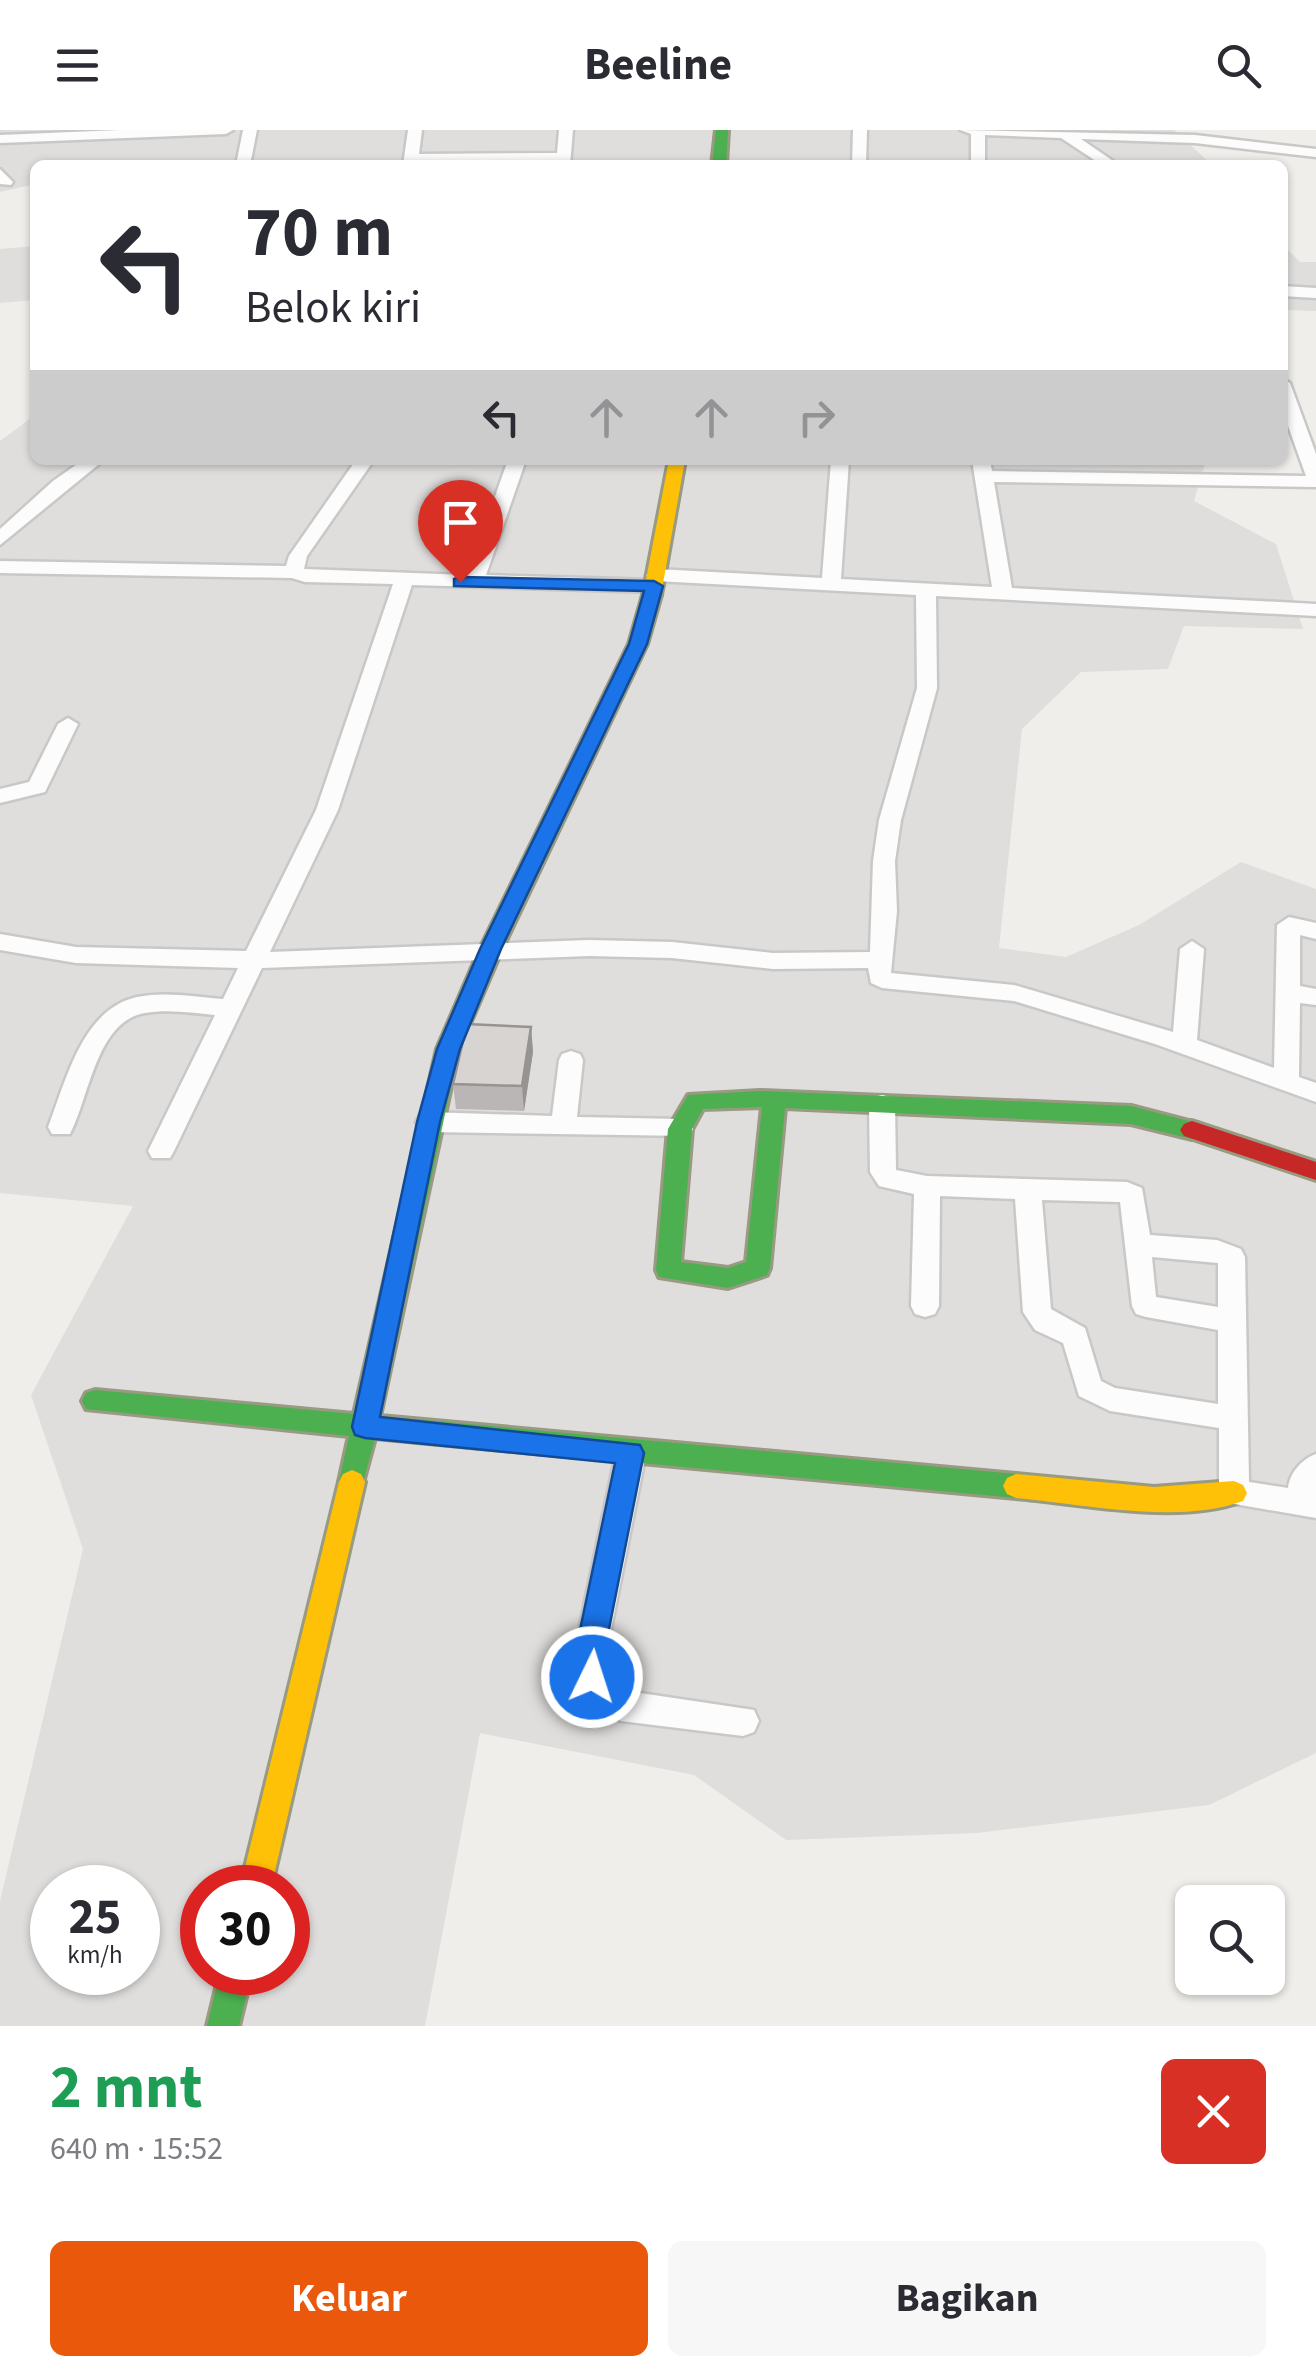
<!DOCTYPE html>
<html lang="id">
<head>
<meta charset="utf-8">
<style>
	:root { --surface:#fff; --page:#f7f7f7; --text:#2b2b33; --muted:#7c7c81; --accent:#ea580c }
	body { margin:0; font-family:"Source Sans 3",sans-serif; background:var(--page); color:var(--text); height:100vh; display:flex; flex-direction:column; font-size:38px; white-space:nowrap }
	* { box-sizing:border-box; margin:0 }
	p { font-size:32px; color:var(--muted) }
	.icon { flex:none; width:55px; height:55px; fill:none; stroke:currentColor; stroke-width:2; stroke-linecap:round; stroke-linejoin:round }
	.map { position:relative; height:1896px; overflow:hidden }
	.panel { display:flex; flex-direction:column; background:var(--surface); flex:1 }
	.panel>* { flex:none }
	.banner { position:absolute; left:30px; top:30px; width:1258px; height:305px; border-radius:15px; box-shadow:0 2px 8px #0004; background:#fff; color:var(--text); overflow:hidden }
	.controls { position:absolute; left:1175px; top:1755px; display:grid; gap:20px }
	.controls a { display:grid; place-items:center; width:110px; height:110px; border-radius:15px; background:var(--surface); box-shadow:0 2px 8px #0004; font-size:50px }
	.speed { position:absolute; left:30px; top:1735px; display:flex; gap:20px; font-size:50px; font-weight:700; text-align:center }
	.speed>* { display:grid; place-content:center; width:130px; height:130px; border-radius:50%; background:var(--surface); box-shadow:0 2px 8px #0004; line-height:1 }
	.speed small { font-size:25px; font-weight:400 }
	.speed .limit { border:15px solid #d22; background:#fff; color:#111 }
	.pin { position:absolute; display:grid; place-items:center; width:85px; height:85px; color:#fff; margin:-102px -42px; border-radius:50% 50% 50% 0; rotate:-45deg; box-shadow:0 0 10px #0007 }
	.pin .icon { rotate:45deg }
	.me { position:absolute; width:110px; margin:-55px; rotate:4deg; stroke-linejoin:round; filter:drop-shadow(0 0 8px #0008) }
	.turn { display:flex; align-items:center; gap:35px; height:210px; padding:0 50px; font-size:45px }
	.turn .icon { width:130px; height:130px; stroke-width:2.5 }
	.turn b { display:block; font-size:70px; line-height:85px }
	.lanes { display:flex; align-items:center; height:95px; padding:0 50px; background:#0003; justify-content:center; gap:50px; direction:ltr }
	.lanes .off { opacity:.35 }
	.round { display:grid; place-items:center; flex:none; width:105px; height:105px; border-radius:15px; background:var(--page) }
	.summary { display:flex; align-items:center; justify-content:space-between; height:170px; padding:0 50px }
	h1 { font-size:60px; font-weight:700; line-height:75px; color:#1e9e55 }
	.primary-button { display:flex; gap:20px; margin-top:auto; padding:20px 50px }
	.primary-button a { flex:1; height:115px; border-radius:15px; background:var(--accent); color:#fff; font-size:40px; font-weight:700; line-height:115px; text-align:center }
	.primary-button a+a { background:var(--page); color:var(--text) }
	header { display:flex; justify-content:space-between; align-items:center; height:130px; padding:0 50px; background:var(--surface); font-size:45px; font-weight:700 }
	.map>svg:first-child { display:block }
	.residential { fill:#dfdedc; fill-rule:evenodd }
	.lines { fill:none; stroke-linecap:round; stroke-linejoin:round }
	.street-casing { stroke:#c9c8c7; stroke-width:5 }
	.fast-casing { stroke:#999a82; stroke-width:6 }
	.slow-casing { stroke:#999a82; stroke-width:6 }
	.jam-casing { stroke:#999a82; stroke-width:6 }
	.street { fill:#fdfcfc; fill-rule:evenodd }
	.fast { fill:#4caf50; fill-rule:evenodd }
	.slow { fill:#ffc107; fill-rule:evenodd }
	.jam { fill:#c62828; fill-rule:evenodd }
	.wall { fill:#b9b6b5 }
	.shaded-wall { fill:#969493 }
	.building { fill:#d7d4d2; stroke:#969493; stroke-width:2.5 }
	.route { fill:#1a73e8; stroke:#114b97; stroke-width:2.5 }
</style>
</head>
<body>
<header><svg class="icon" aria-label="menu" viewBox="0 0 24 24"><path d="M4 6h16M4 12h16M4 18h16"/></svg>Beeline<svg class="icon" aria-label="search" viewBox="0 0 24 24"><circle cx="10" cy="10" r="6"/><path d="M15 15l6 6"/></svg></header>
<div class="map">
<svg width="1316" height="1896" viewBox="0 0 1316 1896">
	<rect width="100%" height="100%" fill="#f0eeeb"/>
	<g class="residential">
		<polygon points="0,0 1174,0 1212,35 35,35 35,54 0,62"/>
		<polygon points="1282,114 1300,132 1316,132 1316,181 1283,180"/>
		<polygon points="35,116 35,170 0,173 0,119"/>
		<path d="M35 285V330H1206L1194 371 1276 414 1303 499 1184 496 1168 539 1081 542 1022 599 999 818 1066 827 1139 795 1241 732 1316 759V1623L1209 1675 977 1703 786 1710 694 1645 480 1603 425 1896H0V1771L83 1419 31 1265 133 1076 0 1063V311ZM52 1758H138V1842H52ZM202 1758H288V1842H202Z"/>
	</g>
	<g class="lines">
		<defs>
			<g id="street">
				<polygon points="120,0 233,0 226,4 0,13 0,5"/>
				<polygon points="243,0 257,0 250,35 236,35"/>
				<polygon points="408,0 422,0 419,24 557,23 559,0 573,0 570,35 556,35 556,31 403,35"/>
				<polygon points="853,0 867,0 866,35 852,35"/>
				<polygon points="960,0 1195,5 1316,19 1316,27 1195,13 1081,9 1119,35 1102,35 1061,8 985,5 985,35 971,35 971,4"/>
				<polygon points="0,39 13,52 11,55 0,54"/>
				<polygon points="1282,156 1316,158 1316,168 1282,166"/>
				<path d="M1282 248 1290 253 1316 324V357L994 352 1012 458 1316 474V486L936 466 937 558 901 690 895 731 897 781 891 843 1014 855 1173 902 1180 819 1192 811 1204 819 1197 910 1274 938 1277 795 1289 787 1316 793V809L1300 805V856L1316 859V875L1300 873 1299 947 1316 953V972L1155 914 1014 871 882 858 871 853 868 838 773 839 672 828 589 826 262 838 174 1021 170 1028H152L148 1021 215 885C192 883 168 879 145 883 96 891 89 969 70 1004H52L48 997C66 951 82 879 137 867 165 861 195 867 223 869L238 838 76 833 0 820V804L76 817 246 821 316 680 393 454 305 452 292 448 0 443V431L286 436 289 426 356 330H374L307 426 304 439 467 445 508 330H526L486 445 654 450 646 445 656 439 822 448 831 330H849L841 449 992 457 972 330H990L992 341 1306 346 1282 279ZM656 451 916 465 917 558 879 690 873 731 870 822 773 823 672 812 589 810 270 822 338 680 412 455 654 462 664 456Z"/>
				<polygon points="83,330 104,330 0,415 0,399 53,351"/>
				<polygon points="68,588 78,594 45,662 0,673 0,659 29,652 58,594"/>
				<polygon points="571,921 580,924 583,930 577,987 680,989 689,992 693,999 689,1006 429,1002 420,999 416,992 420,985 429,982 552,986 559,930 562,924"/>
				<path d="M882 965 891 967 895 974 896 1040 927 1046 1127 1052 1142 1058 1150 1105 1217 1110 1241 1119 1245 1127 1249 1352 1288 1358C1290 1342 1302 1329 1316 1324V1388L1223 1372 1219 1363V1298L1110 1281 1079 1266 1063 1213 1035 1200 1023 1182 1015 1069 940 1066 939 1176 935 1184 925 1187 915 1184 911 1176 914 1064 879 1056 870 1042 869 974 873 967ZM1042 1070 1120 1072 1132 1176 1136 1184 1146 1187 1218 1200V1274L1115 1258 1101 1251 1085 1198 1051 1179ZM1152 1127 1218 1133V1177L1156 1167Z"/>
				<polygon points="631,1310 641,1314 646,1323 607,1519 610,1545 627,1561 754,1580 759,1591 754,1602 743,1606 621,1591 601,1581 586,1563 575,1519 616,1323 621,1314"/>
			</g>
			<g id="fast">
				<polygon points="716,0 728,0 726,35 712,35"/>
				<polygon points="652,460 661,465 647,514 502,819 459,919 380,1286 1016,1344 1025,1348 1029,1356 1025,1364 1016,1368 375,1308 361,1360 352,1364 343,1360 339,1352 349,1306 86,1279 82,1271 86,1263 95,1260 354,1284 437,919 480,819 629,514 643,465"/>
				<path d="M760 961 1131 976 1200 994 1204 1000 1200 1006 1192 1009 1131 994 785 978 770 1138 767 1145 728 1158 659 1147 656 1140 668 999 688 965ZM762 977 746 1132 728 1138 681 1132 692 999 703 979Z"/>
				<polygon points="220,1842 252,1842 239,1896 207,1896"/>
			</g>
			<g id="slow">
				<polygon points="669,330 685,330 661,465 652,470 643,465"/>
				<polygon points="352,1340 361,1344 365,1352 271,1758 240,1758 339,1352 343,1344"/>
				<path d="M1016 1344 1154 1357 1234 1351 1243 1355 1247 1363 1243 1371C1178 1395 1084 1374 1016 1368L1007 1364 1003 1356 1007 1348Z"/>
			</g>
			<polygon id="jam" points="1192,991 1316,1032 1316,1050 1184,1006 1180,1000 1184,994"/>
		</defs>
		<use href="#street" class="street-casing"/>
		<use href="#fast" class="fast-casing"/>
		<use href="#slow" class="slow-casing"/>
		<use href="#jam" class="jam-casing"/>
		<use href="#street" class="street"/>
		<use href="#fast" class="fast"/>
		<use href="#slow" class="slow"/>
		<use href="#jam" class="jam"/>
	</g>
	<polygon class="wall" points="531,897 533,922 524,981 456,979 453,954"/>
	<polygon class="shaded-wall" points="531,897 533,922 524,981 522,956"/>
	<polygon class="building" points="467,894 531,897 522,956 453,954"/>
	<polygon class="route" points="460,447 654,451 663,456 647,514 501,819 460,919 440,992 380,1287 640,1315 644,1323 605,1519 607,1547 602,1557 592,1561 582,1557 576,1519 615,1333 365,1308 355,1305 352,1297 417,992 437,919 480,819 629,514 644,461 454,456 454,449"/>
</svg>
<div class="controls">
<a><svg class="icon" aria-label="search" viewBox="0 0 24 24"><circle cx="10" cy="10" r="6"/><path d="M15 15l6 6"/></svg></a>
</div>
<div class="speed"><div>25<small>km/h</small></div><div class="limit">30</div></div>
<div class="pin" style="left:460px;top:452px;background:#d93025"><svg class="icon" aria-label="arrive" viewBox="0 0 24 24"><path d="M6 21V4h12l-3 4 3 4H6"/></svg></div>
<svg class="me" style="left:592px;top:1547px" viewBox="-20 -20 40 40"><circle r="17" fill="#1a73e8" stroke="#fff" stroke-width="3"/><path d="M0-11L8 9 0 5-8 9z" fill="#fff"/></svg>
<div class="banner">
<div class="turn"><svg class="icon" aria-label="left" viewBox="0 0 24 24"><path d="M17 20v-9H6M10 6l-5 5 5 5"/></svg><div><b>70 m</b>Belok kiri</div></div>
<div class="lanes"><svg class="icon" aria-label="left" viewBox="0 0 24 24"><path d="M17 20v-9H6M10 6l-5 5 5 5"/></svg><svg class="icon off" aria-label="ahead" viewBox="0 0 24 24"><path d="M12 20V5M6 11l6-6 6 6"/></svg><svg class="icon off" aria-label="ahead" viewBox="0 0 24 24"><path d="M12 20V5M6 11l6-6 6 6"/></svg><svg class="icon off" aria-label="right" viewBox="0 0 24 24"><path d="M7 20v-9h11M14 6l5 5-5 5"/></svg></div>
</div>
</div>
<section class="panel">
<div class="summary"><div><h1>2 mnt</h1><p>640 m · 15:52</p></div><a class="round" style="background:#d93025;color:#fff"><svg class="icon" aria-label="close" viewBox="0 0 24 24"><path d="M6 6l12 12M18 6L6 18"/></svg></a></div>
<div class="primary-button"><a>Keluar</a><a>Bagikan</a></div>
</section>
</body>
</html>
